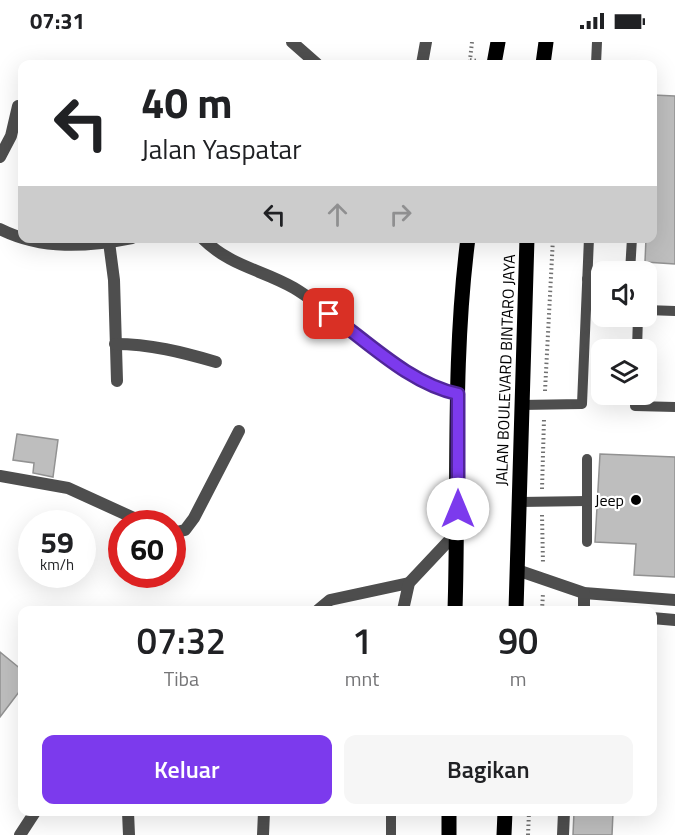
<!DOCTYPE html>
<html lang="id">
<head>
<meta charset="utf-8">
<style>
	:root { --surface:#fff; --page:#f6f6f6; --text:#202124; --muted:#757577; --accent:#7c3aed }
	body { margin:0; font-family:"Titillium Web",sans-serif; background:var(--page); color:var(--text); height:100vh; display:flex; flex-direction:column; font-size:22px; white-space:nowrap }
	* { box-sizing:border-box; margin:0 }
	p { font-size:20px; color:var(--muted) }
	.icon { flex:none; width:33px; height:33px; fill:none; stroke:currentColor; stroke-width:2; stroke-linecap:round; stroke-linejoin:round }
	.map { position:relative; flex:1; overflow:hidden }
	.sheet { position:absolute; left:18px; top:564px; width:639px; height:210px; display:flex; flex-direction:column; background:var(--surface); border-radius:12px; box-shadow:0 6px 24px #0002 }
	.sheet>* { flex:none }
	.hud { position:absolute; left:18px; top:18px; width:639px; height:183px; border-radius:12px; box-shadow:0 6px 24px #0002; background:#fff; color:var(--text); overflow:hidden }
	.buttons { position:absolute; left:591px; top:219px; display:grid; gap:12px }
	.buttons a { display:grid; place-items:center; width:66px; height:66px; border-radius:12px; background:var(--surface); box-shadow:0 6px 24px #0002; font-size:30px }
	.speed { position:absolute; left:18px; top:468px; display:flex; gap:12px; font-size:30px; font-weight:700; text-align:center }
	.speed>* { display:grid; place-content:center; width:78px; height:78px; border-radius:50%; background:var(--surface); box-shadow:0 6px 24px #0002; line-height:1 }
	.speed small { font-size:15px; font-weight:400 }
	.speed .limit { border:9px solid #d22; background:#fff; color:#111 }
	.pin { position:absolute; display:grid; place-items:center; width:51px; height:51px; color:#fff; margin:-26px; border-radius:12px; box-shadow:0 3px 9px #0006 }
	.me { position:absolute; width:66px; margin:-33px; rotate:0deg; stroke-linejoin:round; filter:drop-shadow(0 0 4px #0008) }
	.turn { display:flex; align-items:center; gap:21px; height:126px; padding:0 24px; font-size:27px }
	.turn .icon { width:78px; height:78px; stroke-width:2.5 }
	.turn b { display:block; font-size:42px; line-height:51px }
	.lanes { display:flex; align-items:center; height:57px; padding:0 24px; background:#0003; justify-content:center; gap:30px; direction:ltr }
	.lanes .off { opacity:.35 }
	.eta { display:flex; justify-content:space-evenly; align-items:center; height:102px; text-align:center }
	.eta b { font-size:36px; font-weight:600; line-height:42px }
	.button { display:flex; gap:12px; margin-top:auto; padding:12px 24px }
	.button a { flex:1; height:69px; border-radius:12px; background:var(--accent); color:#fff; font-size:24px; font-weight:600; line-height:69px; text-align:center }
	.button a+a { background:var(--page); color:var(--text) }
	.status { display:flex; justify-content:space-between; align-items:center; height:42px; padding:0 30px; background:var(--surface); direction:ltr }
	.status svg { height:16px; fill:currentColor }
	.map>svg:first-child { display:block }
	.building { fill:#bebebe; stroke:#929292; stroke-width:1.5 }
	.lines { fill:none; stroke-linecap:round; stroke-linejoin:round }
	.path { stroke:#707070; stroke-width:4; stroke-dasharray:1.5 3; stroke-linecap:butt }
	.service { stroke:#4e4e4e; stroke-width:10 }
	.minor { stroke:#4e4e4e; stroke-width:12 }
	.primary { stroke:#000; stroke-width:15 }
	.route-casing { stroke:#51269a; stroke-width:15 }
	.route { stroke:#7c3aed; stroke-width:10 }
	.poi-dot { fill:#000; stroke:#fff; stroke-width:2 }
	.labels { text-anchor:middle; stroke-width:4.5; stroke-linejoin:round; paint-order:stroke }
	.street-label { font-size:16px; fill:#000; stroke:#fff }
	.poi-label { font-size:16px; fill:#000; stroke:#fff; text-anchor:end }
</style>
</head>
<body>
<div class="status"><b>07:31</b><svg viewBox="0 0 49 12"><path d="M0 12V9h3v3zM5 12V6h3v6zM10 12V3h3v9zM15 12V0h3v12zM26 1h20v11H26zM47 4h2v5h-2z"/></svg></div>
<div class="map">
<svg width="675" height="793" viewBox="0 0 675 793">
	<rect width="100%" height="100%" fill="#fff"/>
	<g class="building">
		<polygon points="653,53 675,54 675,222 645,220 646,196 652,196"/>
		<polygon points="17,392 58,398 53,435 33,431 34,421 13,418"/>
		<polygon points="600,412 675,415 675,535 634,533 636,502 595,500"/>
		<polygon points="0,610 22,628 22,646 0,675"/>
		<polygon points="574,770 613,770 612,793 573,793"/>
	</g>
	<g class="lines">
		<g class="path">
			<polyline points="472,0 470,18 478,19"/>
			<polyline points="545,349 553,196"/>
			<polyline points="542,447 544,377"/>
			<polyline points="542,473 543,522"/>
			<polyline points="542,568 543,551"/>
			<polyline points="528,793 529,770"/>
		</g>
		<g class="service">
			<polyline points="596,22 597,0"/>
			<polyline points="630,230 632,196"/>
			<polyline points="587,237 602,237"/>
			<polyline points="646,268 675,269"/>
			<polyline points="637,308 638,274"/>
			<polyline points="635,352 635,364 675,365"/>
			<polyline points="521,363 582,362 589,196"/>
			<polyline points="587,417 587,500"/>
			<polyline points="520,460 587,459"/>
			<polyline points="391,770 391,793"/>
		</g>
		<g class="minor">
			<polyline points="292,0 317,22"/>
			<polyline points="422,22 426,0"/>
			<polyline points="0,115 11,94 18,64"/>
			<path d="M0 187C42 208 87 205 132 196"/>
			<path d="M202 196C231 225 261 227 294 246 346 277 397 339 458 352"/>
			<polyline points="109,200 114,238 117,339"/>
			<path d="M115 302C150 302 182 310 216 320"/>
			<polyline points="0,434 68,446 147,482"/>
			<polyline points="172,491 185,488 194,476 239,389"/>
			<polyline points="517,528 584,551 675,558"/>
			<polyline points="318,568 330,558 409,541"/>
			<polyline points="403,568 409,541 457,490"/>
			<polyline points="584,568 584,551"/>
			<polyline points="652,576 675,578"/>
			<polyline points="128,770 129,793"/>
			<polyline points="20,793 35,770"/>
			<polyline points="263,793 264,770"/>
			<polyline points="563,793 564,770"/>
		</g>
		<g class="primary">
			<polyline points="494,22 498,0"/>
			<polyline points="543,22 546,0"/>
			<path d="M455 568C459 445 452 319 468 196"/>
			<polyline points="516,568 527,196"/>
			<polyline points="449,793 449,770"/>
			<polyline points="504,793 505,770"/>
		</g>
	</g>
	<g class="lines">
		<defs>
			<path id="route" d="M329 272C368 300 410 342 458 352V467"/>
		</defs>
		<use href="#route" class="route-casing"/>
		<use href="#route" class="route"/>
	</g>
	<circle class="poi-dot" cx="636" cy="458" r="6"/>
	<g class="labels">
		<g class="street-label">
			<text transform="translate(505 328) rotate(-88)" y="6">JALAN BOULEVARD BINTARO JAYA</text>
		</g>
		<g class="poi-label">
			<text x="624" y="464">Jeep</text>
		</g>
	</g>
</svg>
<div class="buttons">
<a><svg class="icon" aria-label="sound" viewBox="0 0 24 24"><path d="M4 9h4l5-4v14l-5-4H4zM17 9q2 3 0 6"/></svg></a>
<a><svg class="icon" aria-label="layers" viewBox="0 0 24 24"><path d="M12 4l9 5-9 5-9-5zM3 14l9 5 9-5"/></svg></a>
</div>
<div class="speed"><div>59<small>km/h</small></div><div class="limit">60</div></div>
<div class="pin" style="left:329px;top:272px;background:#d93025"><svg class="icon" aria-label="arrive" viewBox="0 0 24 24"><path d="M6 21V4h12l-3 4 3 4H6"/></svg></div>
<svg class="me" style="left:458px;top:467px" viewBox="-20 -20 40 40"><circle r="19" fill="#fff"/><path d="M0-13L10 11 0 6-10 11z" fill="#7c3aed"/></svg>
<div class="hud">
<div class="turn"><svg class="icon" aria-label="left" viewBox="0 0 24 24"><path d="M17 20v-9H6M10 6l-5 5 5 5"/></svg><div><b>40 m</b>Jalan Yaspatar</div></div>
<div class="lanes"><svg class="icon" aria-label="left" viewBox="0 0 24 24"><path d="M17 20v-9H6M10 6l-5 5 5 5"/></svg><svg class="icon off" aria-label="ahead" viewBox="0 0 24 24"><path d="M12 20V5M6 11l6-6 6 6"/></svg><svg class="icon off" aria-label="right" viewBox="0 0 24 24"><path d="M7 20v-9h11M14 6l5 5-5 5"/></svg></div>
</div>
<section class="sheet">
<div class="eta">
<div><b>07:32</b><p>Tiba</p></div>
<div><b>1</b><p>mnt</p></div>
<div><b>90</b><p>m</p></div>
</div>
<div class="button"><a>Keluar</a><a>Bagikan</a></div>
</section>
</div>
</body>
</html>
